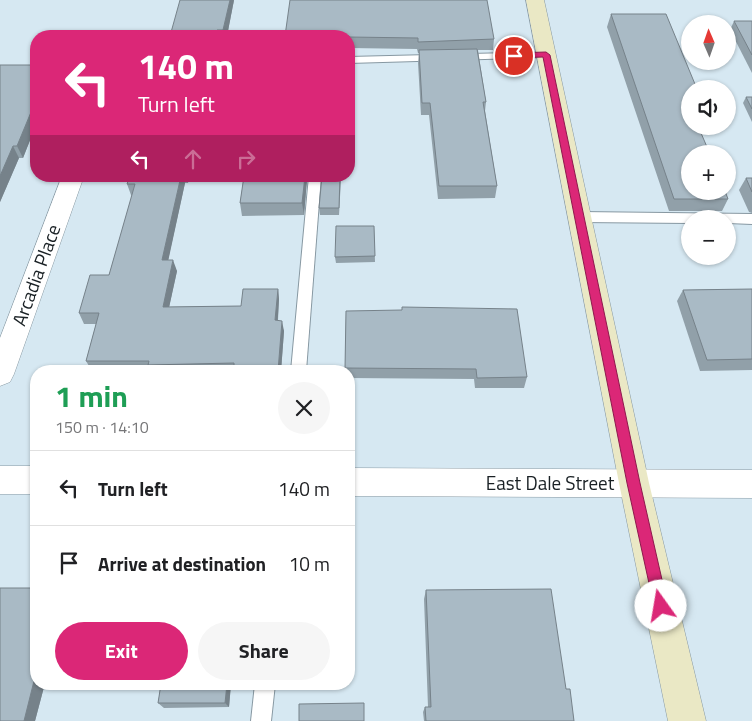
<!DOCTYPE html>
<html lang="en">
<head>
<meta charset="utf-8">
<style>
	:root { --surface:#fff; --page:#f6f6f6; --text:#202124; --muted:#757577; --line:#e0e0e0; --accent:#db2777 }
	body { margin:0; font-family:"Titillium Web",sans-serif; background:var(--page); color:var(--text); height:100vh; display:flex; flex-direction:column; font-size:19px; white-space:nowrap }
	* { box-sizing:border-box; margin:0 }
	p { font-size:16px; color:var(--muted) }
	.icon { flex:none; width:28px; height:28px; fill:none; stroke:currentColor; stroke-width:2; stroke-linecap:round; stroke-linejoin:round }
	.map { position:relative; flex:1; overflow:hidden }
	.side { position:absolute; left:30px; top:365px; width:325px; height:325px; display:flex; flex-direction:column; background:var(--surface); border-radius:20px; box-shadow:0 1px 4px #0004 }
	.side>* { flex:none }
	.banner { position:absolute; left:30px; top:30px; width:325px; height:152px; border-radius:20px; box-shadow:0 1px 4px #0004; background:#db2777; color:#fff; overflow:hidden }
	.needle { width:32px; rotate:358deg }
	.buttons { position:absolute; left:681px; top:15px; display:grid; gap:10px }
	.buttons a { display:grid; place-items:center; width:55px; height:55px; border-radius:50%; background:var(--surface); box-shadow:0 1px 4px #0004; font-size:25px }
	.pin { position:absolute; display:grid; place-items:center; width:42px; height:42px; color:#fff; margin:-21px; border:2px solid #fff; border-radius:50%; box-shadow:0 1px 5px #0007 }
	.me { position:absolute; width:55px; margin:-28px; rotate:347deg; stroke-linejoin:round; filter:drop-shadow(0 0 4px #0008) }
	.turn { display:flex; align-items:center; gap:18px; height:105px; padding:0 25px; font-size:22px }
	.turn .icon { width:65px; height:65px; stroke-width:2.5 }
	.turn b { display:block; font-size:35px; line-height:42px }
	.lanes { display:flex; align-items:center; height:48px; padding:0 25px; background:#0003; justify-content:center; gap:25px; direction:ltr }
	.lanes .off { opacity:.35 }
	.round { display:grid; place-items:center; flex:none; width:52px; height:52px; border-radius:26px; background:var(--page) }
	.headline { display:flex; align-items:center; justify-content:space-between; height:85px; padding:0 25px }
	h1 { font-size:30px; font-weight:700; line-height:38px; color:#1e9e55 }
	.action { display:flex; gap:10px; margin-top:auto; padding:10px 25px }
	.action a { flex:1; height:58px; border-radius:30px; background:var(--accent); color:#fff; font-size:20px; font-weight:700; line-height:58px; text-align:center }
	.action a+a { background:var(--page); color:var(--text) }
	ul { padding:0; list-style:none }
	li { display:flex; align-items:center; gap:15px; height:75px; padding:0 25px; border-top:1px solid var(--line) }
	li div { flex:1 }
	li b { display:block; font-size:19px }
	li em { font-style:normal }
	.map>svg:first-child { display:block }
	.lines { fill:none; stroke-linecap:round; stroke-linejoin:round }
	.lane-casing { stroke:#8798a2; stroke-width:2 }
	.street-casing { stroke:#8798a2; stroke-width:1 }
	.secondary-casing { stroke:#8798a2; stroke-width:1 }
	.lane { fill:#fff; fill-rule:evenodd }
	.street { fill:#fff; fill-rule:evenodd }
	.secondary { fill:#eae8c5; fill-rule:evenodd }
	.wall { fill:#91a0a9 }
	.shaded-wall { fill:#76828a }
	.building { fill:#a9bac5; stroke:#76828a }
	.route { fill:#db2777; stroke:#8e194d }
	.labels { text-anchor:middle; stroke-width:4; stroke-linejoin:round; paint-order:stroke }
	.street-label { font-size:19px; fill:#192024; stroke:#fff }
</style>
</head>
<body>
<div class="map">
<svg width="752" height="721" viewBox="0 0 752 721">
	<rect width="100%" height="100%" fill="#d6e8f2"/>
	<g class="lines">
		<defs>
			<g id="lane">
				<polygon points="546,52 550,53 551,55 550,57 349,63 349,57"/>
				<polygon points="309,176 321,176 306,371 291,371"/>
				<polygon points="580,212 752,214 752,224 728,223 728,219 690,219 690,223 580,222 575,220 574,217 575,214"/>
				<polygon points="255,684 275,684 271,721 251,721"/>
			</g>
			<g id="street">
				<polygon points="62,176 84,176 14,374 10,382 0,386 0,338"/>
				<rect x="0" y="466" width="36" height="28"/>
				<polygon points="349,468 752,470 752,498 349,496"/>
			</g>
			<polygon id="secondary" points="526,0 544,0 649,483 706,721 668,721 619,483"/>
		</defs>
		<use href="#lane" class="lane-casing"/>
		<use href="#street" class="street-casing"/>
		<use href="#secondary" class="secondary-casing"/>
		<use href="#lane" class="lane"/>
		<use href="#street" class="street"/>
		<use href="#secondary" class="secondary"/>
	</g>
	<g class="wall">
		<polygon points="234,0 227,36 170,36"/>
		<polygon points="611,14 690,89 690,126 728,199 722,211 669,211 607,27"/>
		<polygon points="734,21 752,21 752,73 730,30"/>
		<polygon points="349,36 494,39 493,50 478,50 486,102 485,111 497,186 495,198 438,199 429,115 421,115 418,63 419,53 418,53 417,49 349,48"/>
		<polygon points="0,65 36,65 36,125 23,158 19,158 0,202"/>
		<polygon points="746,97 752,97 752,122 743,103"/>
		<polygon points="130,176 189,176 188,183 185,183 168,260 177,271 169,307 241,306 278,289 279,299 278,320 284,331 281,371 92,371 86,361 96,324 84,324 79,313 109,275 132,196 131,195 127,184"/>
		<polygon points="244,176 306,176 307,180 304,215 242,216 240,203"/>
		<polygon points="746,178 752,178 752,213 749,212 739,190"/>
		<polygon points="341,180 339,215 320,215 319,208"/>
		<polygon points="374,226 375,262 336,263 335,257"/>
		<polygon points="752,289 752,370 700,371 677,301 683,290"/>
		<polygon points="346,311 527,377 524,388 475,388 474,379 349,378 349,371 346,371 345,368"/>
		<polygon points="36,588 36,684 231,684 229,707 164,708 158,703 161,685 44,687 35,721 0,721"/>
		<polygon points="426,590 566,689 574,721 424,721 423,712 425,707 428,707 424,599"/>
	</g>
	<g class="shaded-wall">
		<polygon points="230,0 234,0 227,36 224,36 223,30"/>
		<polygon points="36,100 36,125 23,158 17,146"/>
		<polygon points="13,146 19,158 0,202 0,176"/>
		<polygon points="181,176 183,176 185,183 166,271 162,260"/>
		<polygon points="186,176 189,176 188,183"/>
		<polygon points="305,176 306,176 307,180 304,215 302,203"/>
		<polygon points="173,260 177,271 167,317 163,307"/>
		<polygon points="278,289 279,299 277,331 275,320"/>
		<polygon points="282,321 284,331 281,371 278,371"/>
		<polygon points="34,681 36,683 36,684 38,684 44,687 35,721 24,721"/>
		<polygon points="227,684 231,684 229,707 225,703"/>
	</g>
	<g class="building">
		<polygon points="180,0 230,0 223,30 217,30 215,36 170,36"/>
		<polygon points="290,0 487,0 494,39 418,42 418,38 349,37 349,36 285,36"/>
		<polygon points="611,14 666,14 697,89 690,89 690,126 698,126 710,154 690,154 690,191 725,191 728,199 674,199"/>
		<polygon points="734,21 752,21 752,55"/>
		<polygon points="477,49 486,102 483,102 497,186 439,186 430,103 422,103 419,50"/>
		<polygon points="0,65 36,65 36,100 17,146 13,146 0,176"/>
		<polygon points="746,97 752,97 752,109"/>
		<polygon points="130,176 181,176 162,260 173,260 163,307 241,306 243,289 278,289 275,320 282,321 278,371 234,371 234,363 148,365 149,361 86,361 99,313 79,313 90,275 109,275 135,184 127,184"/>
		<polygon points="244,176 305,176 302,203 240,203"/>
		<polygon points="322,176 340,176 339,208 319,208"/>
		<polygon points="746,178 752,178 752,192"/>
		<polygon points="336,226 374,226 375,256 335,257"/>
		<polygon points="752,289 752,359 707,360 683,290"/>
		<polygon points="402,307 517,309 527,377 477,378 476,369 345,368 346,311 402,310"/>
		<polygon points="0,588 36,588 36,681 34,681 24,721 0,721"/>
		<polygon points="551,589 566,689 570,689 574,721 426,721 425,707 431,707 426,590"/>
		<polygon points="161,684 227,684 225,703 158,703"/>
		<polygon points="364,703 364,721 299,721 299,704"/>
	</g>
	<polygon class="route" points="546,52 550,55 640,483 668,606 666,611 661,613 656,611 654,606 627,483 543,57 514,58 510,56 514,53"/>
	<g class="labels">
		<g class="street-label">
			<text transform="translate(36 275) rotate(-70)" y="7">Arcadia Place</text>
			<text x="550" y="490">East Dale Street</text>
		</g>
	</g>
</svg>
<div class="buttons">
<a><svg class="needle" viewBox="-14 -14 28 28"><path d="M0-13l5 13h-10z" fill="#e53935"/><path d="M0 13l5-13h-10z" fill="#757577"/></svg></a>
<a><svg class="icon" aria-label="sound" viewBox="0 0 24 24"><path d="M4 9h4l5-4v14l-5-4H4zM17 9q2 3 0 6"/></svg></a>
<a>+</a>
<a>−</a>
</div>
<div class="pin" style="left:514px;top:56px;background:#d93025"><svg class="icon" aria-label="arrive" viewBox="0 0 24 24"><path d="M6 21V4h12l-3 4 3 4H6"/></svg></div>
<svg class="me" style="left:661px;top:606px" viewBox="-20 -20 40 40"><circle r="19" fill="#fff"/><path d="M0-13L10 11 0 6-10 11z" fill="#db2777"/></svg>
<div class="banner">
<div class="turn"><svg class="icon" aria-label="left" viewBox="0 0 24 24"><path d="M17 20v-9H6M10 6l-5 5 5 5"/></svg><div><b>140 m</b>Turn left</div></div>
<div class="lanes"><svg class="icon" aria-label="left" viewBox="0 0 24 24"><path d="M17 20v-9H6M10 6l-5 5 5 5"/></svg><svg class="icon off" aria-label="ahead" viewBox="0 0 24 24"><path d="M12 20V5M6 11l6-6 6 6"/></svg><svg class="icon off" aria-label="right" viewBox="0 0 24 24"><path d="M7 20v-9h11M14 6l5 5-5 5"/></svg></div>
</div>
<section class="side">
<div class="headline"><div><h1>1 min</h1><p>150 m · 14:10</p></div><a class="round"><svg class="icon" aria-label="close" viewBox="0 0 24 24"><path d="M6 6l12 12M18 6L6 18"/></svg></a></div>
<ul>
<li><svg class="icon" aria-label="left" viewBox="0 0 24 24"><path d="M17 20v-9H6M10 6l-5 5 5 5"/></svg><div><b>Turn left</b></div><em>140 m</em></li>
<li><svg class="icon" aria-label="arrive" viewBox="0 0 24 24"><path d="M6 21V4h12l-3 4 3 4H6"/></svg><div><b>Arrive at destination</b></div><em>10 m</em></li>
</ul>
<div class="action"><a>Exit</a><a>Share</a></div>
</section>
</div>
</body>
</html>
